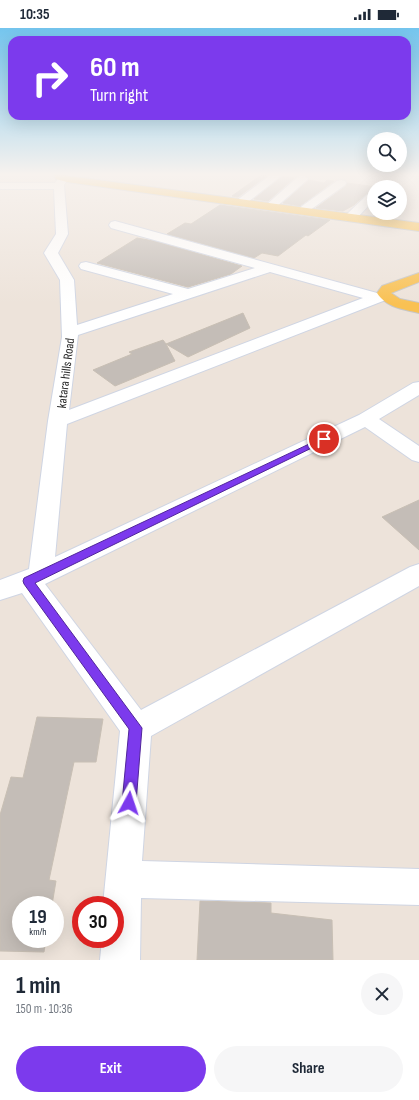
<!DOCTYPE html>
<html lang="en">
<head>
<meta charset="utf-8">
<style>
	:root { --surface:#fff; --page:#f6f6f7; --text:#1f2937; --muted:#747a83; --accent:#7c3aed }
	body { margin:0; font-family:"Sofia Sans Condensed",sans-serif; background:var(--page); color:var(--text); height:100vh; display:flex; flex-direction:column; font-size:15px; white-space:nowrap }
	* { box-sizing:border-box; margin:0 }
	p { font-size:13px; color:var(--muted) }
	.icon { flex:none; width:22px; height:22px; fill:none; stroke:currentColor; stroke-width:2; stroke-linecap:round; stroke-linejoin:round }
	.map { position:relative; height:932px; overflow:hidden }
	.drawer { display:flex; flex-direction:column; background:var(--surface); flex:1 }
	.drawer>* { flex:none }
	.banner { position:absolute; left:8px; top:8px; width:403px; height:84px; border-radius:12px; box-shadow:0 4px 16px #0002; background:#7c3aed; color:#fff; overflow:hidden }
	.fabs { position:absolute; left:367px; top:104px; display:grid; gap:8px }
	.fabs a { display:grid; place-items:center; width:40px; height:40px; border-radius:50%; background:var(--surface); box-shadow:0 4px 16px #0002; font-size:20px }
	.speed { position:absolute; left:12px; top:868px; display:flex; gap:8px; font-size:20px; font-weight:700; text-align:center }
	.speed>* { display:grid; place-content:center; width:52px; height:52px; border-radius:50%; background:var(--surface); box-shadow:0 4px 16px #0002; line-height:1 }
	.speed small { font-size:10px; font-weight:400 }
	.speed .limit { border:6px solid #d22; background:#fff; color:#111 }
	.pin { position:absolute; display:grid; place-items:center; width:34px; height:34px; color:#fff; margin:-17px; border:2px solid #fff; border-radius:50%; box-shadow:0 1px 4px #0007 }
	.me { position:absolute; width:44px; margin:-22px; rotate:5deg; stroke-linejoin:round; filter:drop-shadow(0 0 3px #0008) }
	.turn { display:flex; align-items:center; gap:14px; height:84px; padding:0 16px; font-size:18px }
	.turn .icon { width:52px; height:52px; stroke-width:2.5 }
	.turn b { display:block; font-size:28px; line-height:34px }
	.round { display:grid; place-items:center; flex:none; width:42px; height:42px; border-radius:21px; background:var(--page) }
	.summary { display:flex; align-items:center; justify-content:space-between; height:68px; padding:0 16px }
	h1 { font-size:24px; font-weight:700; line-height:30px }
	.cta { display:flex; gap:8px; margin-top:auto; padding:8px 16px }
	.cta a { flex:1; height:46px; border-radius:24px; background:var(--accent); color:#fff; font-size:16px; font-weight:700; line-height:46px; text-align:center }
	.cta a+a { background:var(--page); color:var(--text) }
	.status { display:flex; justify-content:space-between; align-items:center; height:28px; padding:0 20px; background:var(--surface); direction:ltr }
	.status svg { height:11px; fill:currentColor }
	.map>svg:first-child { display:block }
	.building { fill:#c4bdb7; stroke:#c8bfb4 }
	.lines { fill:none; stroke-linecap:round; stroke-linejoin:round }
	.minor-casing { stroke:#cfd5e3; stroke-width:2 }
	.major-casing { stroke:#c7c7c7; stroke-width:2 }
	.minor { fill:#fff; fill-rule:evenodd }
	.major { fill:#f9c153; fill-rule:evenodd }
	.route { fill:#7c3aed; stroke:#51269a }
	.labels { text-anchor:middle; stroke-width:4; stroke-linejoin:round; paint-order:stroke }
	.far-street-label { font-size:13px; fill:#292929; stroke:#fff }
</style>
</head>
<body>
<div class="status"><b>10:35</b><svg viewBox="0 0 49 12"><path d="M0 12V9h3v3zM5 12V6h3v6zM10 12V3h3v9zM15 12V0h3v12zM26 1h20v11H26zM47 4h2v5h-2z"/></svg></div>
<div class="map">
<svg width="419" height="932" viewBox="0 0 419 932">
	<rect width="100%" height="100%" fill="#ede3da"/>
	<g class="building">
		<polygon points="264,145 269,146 238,169 232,168"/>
		<polygon points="283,148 294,150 268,173 254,171"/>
		<polygon points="309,152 324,155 327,152 334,153 300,178 283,175"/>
		<polygon points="347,155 377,159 374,159 372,164 366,166 354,177 343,183 316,180 346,158"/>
		<polygon points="220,177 330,192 308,208 306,207 278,228 262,225 254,230 167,206 185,195 191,196"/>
		<polygon points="137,210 154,213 242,238 231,246 188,259 97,235"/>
		<polygon points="243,285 250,300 188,329 166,316 175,333 115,358 93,342 132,326 129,324 163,312 166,316"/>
		<polygon points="419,472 419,522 382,489"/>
		<polygon points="37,689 103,691 96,734 74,734 49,852 56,853 52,877 21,877 21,911 46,911 44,924 0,923 0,787 11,749 23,750"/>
		<polygon points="200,873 271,875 271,885 332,892 333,932 197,932"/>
	</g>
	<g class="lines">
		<defs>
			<g id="minor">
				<polygon points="273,145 285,145 244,177 236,177 234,175 236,173"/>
				<polygon points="303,147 308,150 307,152 274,181 266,181 264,179 266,177 299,148"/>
				<path d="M63 148 68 151 64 157 68 206 58 225 74 252 77 297 173 266 81 241 79 238 81 235 86 234 188 261 255 240 111 200 109 197 111 194 115 193 377 265 385 263 390 264 392 267 390 270 383 273 67 396 55 529 359 387 413 355 419 354V367L379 391 419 418V434L412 432 365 399 45 556 141 682 410 539 419 536V558L151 708 142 833 419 841V877L141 870 140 932H100L102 911H115V877H103L120 703 22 565 0 572V552L29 541 48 393 62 309 60 252 44 225 56 206 54 161H0V155H55L59 149ZM270 244 363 270 69 382 78 307Z"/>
				<polygon points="341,152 345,153 346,155 345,157 306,185 298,185 296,183 298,181 337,153"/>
				<polygon points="371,166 374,166 374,172 354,193 346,193 344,190 346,187 367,167"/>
			</g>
			<g id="major">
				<polygon points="53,145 63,145 68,148 419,195 419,203 67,154 56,151"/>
				<path d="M419 245V254L391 265 400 271 419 275V285C403 281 387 280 377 265L382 258Z"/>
			</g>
		</defs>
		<use href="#minor" class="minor-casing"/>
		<use href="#major" class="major-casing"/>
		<use href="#minor" class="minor"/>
		<use href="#major" class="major"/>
	</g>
	<linearGradient id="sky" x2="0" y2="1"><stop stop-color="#74c5ee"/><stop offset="0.53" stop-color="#f7f2ee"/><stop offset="1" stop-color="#f7f2ee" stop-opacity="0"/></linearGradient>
	<rect width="419" height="276" fill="url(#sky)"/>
	<polygon class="route" points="324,409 328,411 326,413 35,555 142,700 136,775 134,780 129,782 124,780 122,775 129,701 24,556 23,553 24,550"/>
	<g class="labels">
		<g class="far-street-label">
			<text transform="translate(65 345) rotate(-83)" y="5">katara hills Road</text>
		</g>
	</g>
</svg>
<div class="fabs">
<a><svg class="icon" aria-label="search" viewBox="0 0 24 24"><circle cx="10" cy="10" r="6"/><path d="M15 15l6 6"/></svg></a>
<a><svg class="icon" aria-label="layers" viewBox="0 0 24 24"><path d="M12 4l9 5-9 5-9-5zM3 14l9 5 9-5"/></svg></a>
</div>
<div class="speed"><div>19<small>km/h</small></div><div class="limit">30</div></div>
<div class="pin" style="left:324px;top:411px;background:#d93025"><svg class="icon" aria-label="arrive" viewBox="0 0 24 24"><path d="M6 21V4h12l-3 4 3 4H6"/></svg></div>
<svg class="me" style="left:129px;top:775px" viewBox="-20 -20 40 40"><path d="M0-17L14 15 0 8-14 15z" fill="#7c3aed" stroke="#fff" stroke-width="4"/></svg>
<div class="banner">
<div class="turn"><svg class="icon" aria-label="right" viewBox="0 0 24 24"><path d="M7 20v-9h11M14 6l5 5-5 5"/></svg><div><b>60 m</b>Turn right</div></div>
</div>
</div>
<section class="drawer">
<div class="summary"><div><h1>1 min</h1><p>150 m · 10:36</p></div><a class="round"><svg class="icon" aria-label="close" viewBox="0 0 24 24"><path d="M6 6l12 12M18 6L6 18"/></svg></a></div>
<div class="cta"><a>Exit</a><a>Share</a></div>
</section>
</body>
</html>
